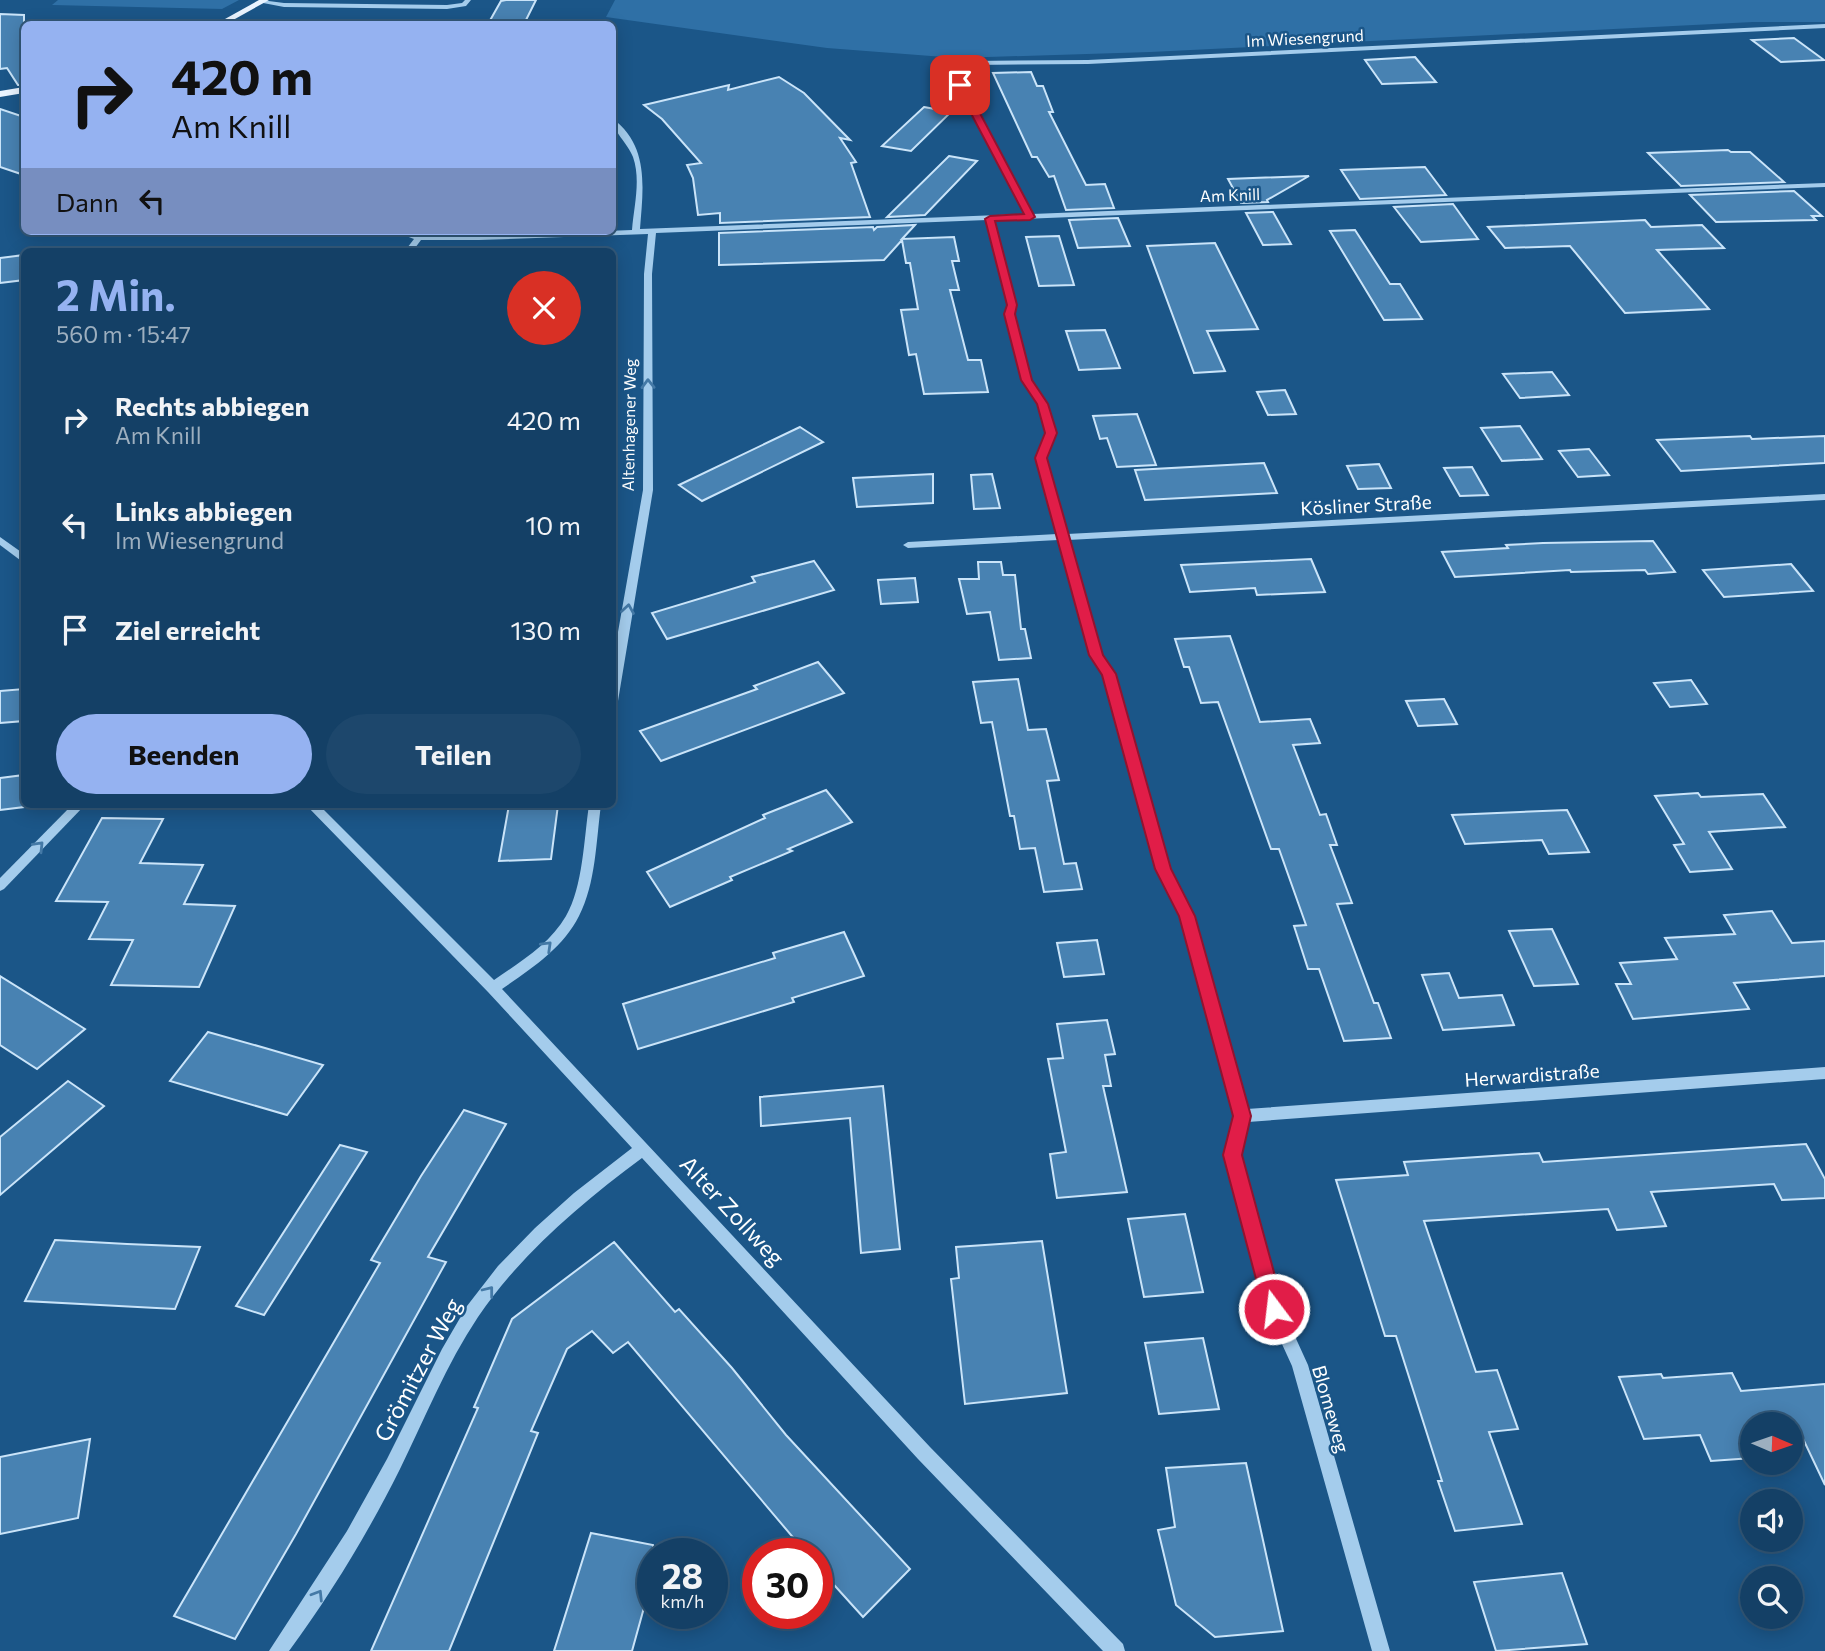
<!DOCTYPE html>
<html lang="de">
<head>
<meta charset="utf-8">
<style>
	:root { --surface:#144066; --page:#1d476c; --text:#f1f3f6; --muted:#9dafbf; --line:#33597a; --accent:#95b2f1 }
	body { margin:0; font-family:Commissioner,sans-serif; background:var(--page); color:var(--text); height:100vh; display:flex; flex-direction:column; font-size:26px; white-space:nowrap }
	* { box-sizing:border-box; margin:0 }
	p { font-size:23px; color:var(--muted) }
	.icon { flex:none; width:38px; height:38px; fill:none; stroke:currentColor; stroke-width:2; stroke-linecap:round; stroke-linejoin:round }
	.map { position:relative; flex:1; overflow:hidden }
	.sheet { position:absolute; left:21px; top:248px; width:595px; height:560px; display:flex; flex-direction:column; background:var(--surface); border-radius:10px; box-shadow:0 4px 18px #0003,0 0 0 2px var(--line) }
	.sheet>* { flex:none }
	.guide { position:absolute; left:21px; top:21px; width:595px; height:214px; border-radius:10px; box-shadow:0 4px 18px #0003,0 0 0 2px var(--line); background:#95b2f1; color:#111; overflow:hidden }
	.needle { width:46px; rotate:92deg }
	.fabs { position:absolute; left:1740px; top:1412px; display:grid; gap:14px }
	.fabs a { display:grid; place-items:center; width:63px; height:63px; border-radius:50%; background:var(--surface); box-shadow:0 4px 18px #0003,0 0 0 2px var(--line); font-size:35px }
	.speed { position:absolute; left:637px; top:1538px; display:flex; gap:14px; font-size:35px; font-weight:700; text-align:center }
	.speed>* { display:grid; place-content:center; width:91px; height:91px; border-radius:50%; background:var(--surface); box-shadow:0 4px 18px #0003,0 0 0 2px var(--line); line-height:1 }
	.speed small { font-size:18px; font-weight:400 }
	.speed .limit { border:10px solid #d22; background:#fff; color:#111 }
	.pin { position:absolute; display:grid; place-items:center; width:60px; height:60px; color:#fff; margin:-30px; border-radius:14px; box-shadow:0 4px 10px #0006 }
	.me { position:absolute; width:77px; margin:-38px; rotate:345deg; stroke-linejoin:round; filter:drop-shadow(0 0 5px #0008) }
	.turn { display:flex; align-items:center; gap:24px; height:147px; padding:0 35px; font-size:32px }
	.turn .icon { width:91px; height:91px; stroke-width:2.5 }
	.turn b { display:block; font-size:49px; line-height:60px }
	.then { display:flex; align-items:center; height:66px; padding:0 35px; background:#0003; gap:14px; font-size:26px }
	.round { display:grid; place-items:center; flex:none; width:74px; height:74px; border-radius:37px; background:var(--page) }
	.overview { display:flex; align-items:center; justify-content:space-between; height:119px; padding:0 35px }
	h1 { font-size:42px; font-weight:700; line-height:52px; color:var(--accent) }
	.cta { display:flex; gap:14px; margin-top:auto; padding:14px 35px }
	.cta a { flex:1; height:80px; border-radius:42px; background:var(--accent); color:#111; font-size:28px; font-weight:700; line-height:80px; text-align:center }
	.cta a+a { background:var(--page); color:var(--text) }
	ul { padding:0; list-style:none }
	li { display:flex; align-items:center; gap:21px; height:105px; padding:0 35px }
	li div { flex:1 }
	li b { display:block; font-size:26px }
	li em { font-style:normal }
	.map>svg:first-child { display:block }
	.green { fill:#2f70a6 }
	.building { fill:#4882b2; stroke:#cae4f9; stroke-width:2 }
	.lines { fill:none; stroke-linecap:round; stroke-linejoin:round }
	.minor { fill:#a4ccec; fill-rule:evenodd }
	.major { fill:#eaf4ff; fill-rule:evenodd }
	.oneway { stroke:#4479a6 }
	.route { fill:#e11d48; stroke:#92132f; stroke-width:2 }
	.labels { text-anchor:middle; stroke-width:5; stroke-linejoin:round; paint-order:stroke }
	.far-street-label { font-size:16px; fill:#fff; stroke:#1b5688 }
	.street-label { font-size:19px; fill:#fff; stroke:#1b5688 }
	.near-street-label { font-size:23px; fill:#fff; stroke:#1b5688 }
</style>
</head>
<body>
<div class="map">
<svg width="1825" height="1651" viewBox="0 0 1825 1651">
	<rect width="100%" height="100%" fill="#1b5688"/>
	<g class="green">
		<polygon points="58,0 239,0 222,9 52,5"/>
		<polygon points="615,0 1825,0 1825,22 1753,22 1150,52 957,58 827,48 606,17"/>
	</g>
	<g class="building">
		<polygon points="506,0 536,0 524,24 488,24 501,1"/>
		<polygon points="0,14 24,15 24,85 18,85 7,68 0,69"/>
		<polygon points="1794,38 1824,60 1781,62 1752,40"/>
		<polygon points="1415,57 1436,82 1382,84 1365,60"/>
		<polygon points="1031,72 1037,86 1043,86 1053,112 1049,112 1086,185 1105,184 1114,208 1066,210 1054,176 1049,177 1037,157 1032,157 993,73"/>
		<polygon points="779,77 804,93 850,140 840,138 856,162 851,163 870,217 720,223 720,213 698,215 693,178 687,165 701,163 662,119 644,105 729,85 728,90"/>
		<polygon points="924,107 951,112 911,151 882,146"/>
		<polygon points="0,109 24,117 24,175 0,167"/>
		<polygon points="1728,150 1731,152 1750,152 1784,182 1681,186 1648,153"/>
		<polygon points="949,156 977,161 925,215 887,217"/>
		<polygon points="1425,167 1446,195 1360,199 1341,170"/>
		<polygon points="1309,176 1267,200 1268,202 1241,203 1228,179"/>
		<polygon points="1794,191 1822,216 1812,216 1816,220 1716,222 1690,195"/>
		<polygon points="1453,204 1478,239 1421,242 1394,207"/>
		<polygon points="1273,212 1291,244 1263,245 1246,213"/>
		<polygon points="1118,218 1130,246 1078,248 1069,220"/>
		<polygon points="1645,220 1651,227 1702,225 1724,248 1657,250 1709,309 1625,313 1570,246 1505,248 1488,227"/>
		<polygon points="915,225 902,239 954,237 959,261 952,261 959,290 950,290 968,360 981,360 988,392 924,394 916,354 909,355 901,310 918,309 910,263 906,263 902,240 884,260 719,265 719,233 873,227 874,230 877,227"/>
		<polygon points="1355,230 1390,284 1400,284 1422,319 1384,320 1330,231"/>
		<polygon points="1059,236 1074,285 1039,286 1026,237"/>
		<polygon points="1215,243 1258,329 1207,331 1225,371 1194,373 1147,246"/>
		<polygon points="24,255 24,280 0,283 0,258"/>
		<polygon points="1105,330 1120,368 1079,370 1066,331"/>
		<polygon points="1552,372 1569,395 1520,398 1503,374"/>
		<polygon points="1285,390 1296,414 1268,415 1257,392"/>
		<polygon points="1137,414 1156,465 1117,467 1107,438 1100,439 1093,416"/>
		<polygon points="1520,426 1542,459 1502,461 1481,428"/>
		<polygon points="800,427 823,442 702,501 679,485"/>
		<polygon points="1750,436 1752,439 1825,436 1825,463 1681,471 1657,440"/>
		<polygon points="1589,449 1609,475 1578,477 1559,451"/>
		<polygon points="1264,463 1277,493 1145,500 1135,470"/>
		<polygon points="1379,464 1391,488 1358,489 1347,466"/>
		<polygon points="1472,467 1488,495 1460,496 1444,468"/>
		<polygon points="933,474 933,503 857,507 853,478"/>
		<polygon points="992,474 1000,508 974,509 971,475"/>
		<polygon points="1653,541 1675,572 1648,574 1645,570 1571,572 1570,570 1455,577 1442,552 1508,548 1506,545 1543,543"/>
		<polygon points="1311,559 1325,592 1257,595 1255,588 1190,592 1181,565"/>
		<polygon points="814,561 834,590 667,639 652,613 755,582 752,577"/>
		<polygon points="978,562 1001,562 1003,575 1015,575 1021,629 1025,629 1031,658 999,660 990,612 967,614 959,579 979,579"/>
		<polygon points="1791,564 1813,591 1724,597 1703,570"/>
		<polygon points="915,578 918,602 881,604 878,580"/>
		<polygon points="1230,636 1260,722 1310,719 1320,743 1293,745 1320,815 1326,814 1337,845 1330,845 1352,903 1337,904 1374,1003 1378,1003 1391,1038 1344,1041 1319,969 1308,969 1294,926 1306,925 1279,849 1271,849 1218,702 1201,703 1189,667 1184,667 1175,639"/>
		<polygon points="818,662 844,693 661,761 640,731 757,689 754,686"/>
		<polygon points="1018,679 1028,730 1046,729 1059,780 1047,781 1064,864 1076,863 1082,889 1044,892 1035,848 1020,849 1014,816 1010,816 992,722 981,723 973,682"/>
		<polygon points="1691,680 1707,704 1670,707 1654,683"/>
		<polygon points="24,689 24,721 0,723 0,691"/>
		<polygon points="1444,699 1457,724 1418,726 1406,701"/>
		<polygon points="24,775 24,807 0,810 0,778"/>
		<polygon points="826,790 852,822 788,849 792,851 730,877 732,880 670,907 647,872 765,818 763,815"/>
		<polygon points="1698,793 1701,797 1763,794 1785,827 1709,832 1732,869 1690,872 1674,845 1684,844 1655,796"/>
		<polygon points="509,805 558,805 551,859 499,861"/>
		<polygon points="1567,810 1589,852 1549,854 1542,840 1465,844 1452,815"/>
		<polygon points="102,818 163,819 140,863 203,865 184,904 235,906 199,987 111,985 133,940 89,939 108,902 56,901"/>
		<polygon points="1772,911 1792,943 1825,941 1825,976 1734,983 1749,1009 1633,1019 1616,984 1631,984 1620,963 1677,959 1665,938 1735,934 1724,915"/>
		<polygon points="1552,929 1578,984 1534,986 1509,931"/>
		<polygon points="844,932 864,976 792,998 794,1002 638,1049 623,1004 775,958 773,953"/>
		<polygon points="1097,940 1104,974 1064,977 1057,943"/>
		<polygon points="1449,973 1459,998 1502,995 1514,1025 1443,1030 1422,975"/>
		<polygon points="0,976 85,1029 37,1069 0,1045"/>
		<polygon points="1107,1020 1115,1054 1105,1055 1111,1086 1103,1086 1127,1192 1057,1198 1050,1154 1066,1152 1048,1059 1063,1058 1057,1024"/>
		<polygon points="208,1032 265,1048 323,1065 287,1115 170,1081"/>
		<polygon points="68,1081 104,1106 0,1195 0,1137"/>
		<polygon points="883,1086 900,1249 861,1253 850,1118 761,1126 760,1097"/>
		<polygon points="464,1110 506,1124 428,1257 446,1262 296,1534 235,1639 174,1616 380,1263 371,1260 421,1176"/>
		<polygon points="1806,1144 1825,1179 1825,1198 1782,1200 1774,1184 1651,1192 1666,1226 1617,1230 1608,1209 1424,1221 1476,1372 1497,1370 1518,1429 1489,1432 1522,1524 1455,1531 1438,1481 1442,1481 1396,1336 1385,1336 1336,1180 1408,1175 1404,1162 1539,1153 1543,1162"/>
		<polygon points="340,1145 367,1152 264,1315 236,1306"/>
		<polygon points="1185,1214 1203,1292 1144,1297 1128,1219"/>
		<polygon points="55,1240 127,1244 200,1247 175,1309 25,1301"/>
		<polygon points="1042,1241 1067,1393 965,1404 951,1279 959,1278 956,1247"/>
		<polygon points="614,1242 675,1312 679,1309 732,1368 786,1435 910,1569 863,1617 817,1566 817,1554 807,1554 628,1342 613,1353 592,1331 567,1349 531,1431 538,1433 449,1651 371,1651 478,1408 474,1407 512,1319"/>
		<polygon points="1203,1338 1219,1409 1159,1414 1145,1343"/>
		<polygon points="1732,1373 1741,1391 1825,1384 1825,1485 1796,1424 1752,1424 1752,1458 1711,1461 1700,1435 1644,1439 1619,1377 1661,1374 1663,1378"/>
		<polygon points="90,1439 78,1518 0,1534 0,1457"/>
		<polygon points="1246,1463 1283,1631 1215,1637 1176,1605 1158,1530 1175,1527 1166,1468"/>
		<polygon points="591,1533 653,1545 653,1575 632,1651 554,1651"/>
		<polygon points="1562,1573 1587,1644 1496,1651 1474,1582"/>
	</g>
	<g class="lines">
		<g class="minor">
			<polygon points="465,0 471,0 466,6 447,9 284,7 258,2 261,0 284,3 447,5 462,3"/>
			<path d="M1825 24V28L1088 64 972 65 959 68 956 70 1032 214 1825 183V187L994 220 1016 305 1014 314 1031 380 1047 404 1056 433 1046 458 1067 534 1825 494V500L1068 540 1101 655 1115 674 1169 869 1193 916 1247 1109 1825 1067V1079L1248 1122 1239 1155 1282 1308 1308 1365 1390 1651H1372L1292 1366 1266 1309 1225 1155 1235 1116 1181 916 1157 869 1104 674 1091 655 1058 540 908 548 903 545 908 542 1057 534 1036 458 1046 433 1037 404 1023 380 1006 314 1008 305 987 220 656 233 652 274 653 490 618 701 612 705V666L643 490 644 274 648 234 479 240H421L412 252H404L414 239 393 231H405L420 236H479L632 230C634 206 641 180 633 157 628 144 612 130 612 118 650 146 643 189 640 229L1025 214 950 70 955 65 972 61 1088 60Z"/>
			<polygon points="0,537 24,554 24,561 20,560 0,545"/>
			<polygon points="72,805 85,805 4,889 0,891 0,878"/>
			<path d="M306 805H319L494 980C520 962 550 944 566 916 583 887 584 838 589 805H601C596 841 596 883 579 916 563 948 531 969 502 989L930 1447 1123 1644 1125 1651H1103L918 1459 642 1158C580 1204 521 1254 478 1317 446 1365 425 1418 400 1469 368 1533 331 1594 289 1651H269L347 1531 387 1459 442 1349 467 1306 498 1266 535 1228 574 1193 632 1148 488 992Z"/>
		</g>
		<g class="major">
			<polygon points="259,0 269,0 226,24 216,24"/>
			<polygon points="24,87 24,93 0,97 0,91"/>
		</g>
	</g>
	<defs><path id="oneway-chevron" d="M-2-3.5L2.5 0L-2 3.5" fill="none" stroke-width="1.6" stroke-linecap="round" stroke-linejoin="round" transform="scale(1.75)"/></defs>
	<g class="oneway">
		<use href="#oneway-chevron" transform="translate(648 384) rotate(-91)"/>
		<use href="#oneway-chevron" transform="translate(628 609) rotate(-81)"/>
		<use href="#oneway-chevron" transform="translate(39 846) rotate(-46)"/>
		<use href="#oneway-chevron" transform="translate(547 946) rotate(-44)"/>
		<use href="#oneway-chevron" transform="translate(489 1291) rotate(-52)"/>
		<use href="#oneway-chevron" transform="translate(318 1595) rotate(-58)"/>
	</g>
	<polygon class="route" points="960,82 965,85 1035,217 1030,220 995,221 1017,305 1015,314 1032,380 1048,404 1057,433 1047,458 1103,655 1116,674 1171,869 1195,916 1251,1116 1242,1155 1284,1309 1281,1316 1274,1319 1267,1316 1264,1309 1223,1155 1233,1116 1179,916 1155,869 1102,675 1089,655 1035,458 1045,433 1037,404 1021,380 1004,314 1007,305 985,219 990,216 1024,214 956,85"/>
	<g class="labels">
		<g class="far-street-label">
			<text transform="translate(1305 38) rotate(-3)" y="6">Im Wiesengrund</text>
			<text transform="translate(1230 195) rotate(-2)" y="6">Am Knill</text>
			<text transform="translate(629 425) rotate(-89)" y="6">Altenhagener Weg</text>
		</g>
		<g class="street-label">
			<text transform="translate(1366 505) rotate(-3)" y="7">Kösliner Straße</text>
			<text transform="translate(1532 1075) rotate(-4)" y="7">Herwardistraße</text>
			<text transform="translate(1331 1409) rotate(74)" y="7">Blomeweg</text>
		</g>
		<g class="near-street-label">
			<text transform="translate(732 1211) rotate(47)" y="8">Alter Zollweg</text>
			<text transform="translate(418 1370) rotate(-62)" y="8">Grömitzer Weg</text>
		</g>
	</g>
</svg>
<div class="fabs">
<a><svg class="needle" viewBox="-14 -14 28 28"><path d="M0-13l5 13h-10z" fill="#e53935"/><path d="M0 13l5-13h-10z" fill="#9dafbf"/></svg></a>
<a><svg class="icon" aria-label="sound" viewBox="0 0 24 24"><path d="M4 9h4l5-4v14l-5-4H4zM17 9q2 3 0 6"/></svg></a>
<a><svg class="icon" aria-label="search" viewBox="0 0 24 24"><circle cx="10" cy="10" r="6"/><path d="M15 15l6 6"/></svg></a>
</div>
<div class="speed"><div>28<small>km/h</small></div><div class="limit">30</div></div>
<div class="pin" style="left:960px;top:85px;background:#d93025"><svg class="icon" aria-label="arrive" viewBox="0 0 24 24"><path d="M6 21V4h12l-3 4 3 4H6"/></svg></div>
<svg class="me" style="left:1274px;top:1309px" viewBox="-20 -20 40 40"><circle r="17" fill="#e11d48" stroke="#fff" stroke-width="3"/><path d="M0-11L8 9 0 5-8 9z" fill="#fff"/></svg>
<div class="guide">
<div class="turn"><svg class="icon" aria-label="right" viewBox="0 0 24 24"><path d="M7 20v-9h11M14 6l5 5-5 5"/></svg><div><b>420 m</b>Am Knill</div></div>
<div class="then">Dann<svg class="icon" aria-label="left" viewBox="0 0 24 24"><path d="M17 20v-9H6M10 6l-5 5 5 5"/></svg></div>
</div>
<section class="sheet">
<div class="overview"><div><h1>2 Min.</h1><p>560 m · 15:47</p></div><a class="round" style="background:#d93025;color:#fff"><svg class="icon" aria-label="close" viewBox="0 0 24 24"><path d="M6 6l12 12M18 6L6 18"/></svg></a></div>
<ul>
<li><svg class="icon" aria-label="right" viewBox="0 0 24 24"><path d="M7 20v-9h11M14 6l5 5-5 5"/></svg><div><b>Rechts abbiegen</b><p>Am Knill</p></div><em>420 m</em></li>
<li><svg class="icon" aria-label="left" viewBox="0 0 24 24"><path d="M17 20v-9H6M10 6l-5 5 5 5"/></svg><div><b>Links abbiegen</b><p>Im Wiesengrund</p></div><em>10 m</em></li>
<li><svg class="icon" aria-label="arrive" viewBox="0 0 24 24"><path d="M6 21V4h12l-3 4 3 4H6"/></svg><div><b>Ziel erreicht</b></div><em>130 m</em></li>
</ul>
<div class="cta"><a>Beenden</a><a>Teilen</a></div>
</section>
</div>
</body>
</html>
